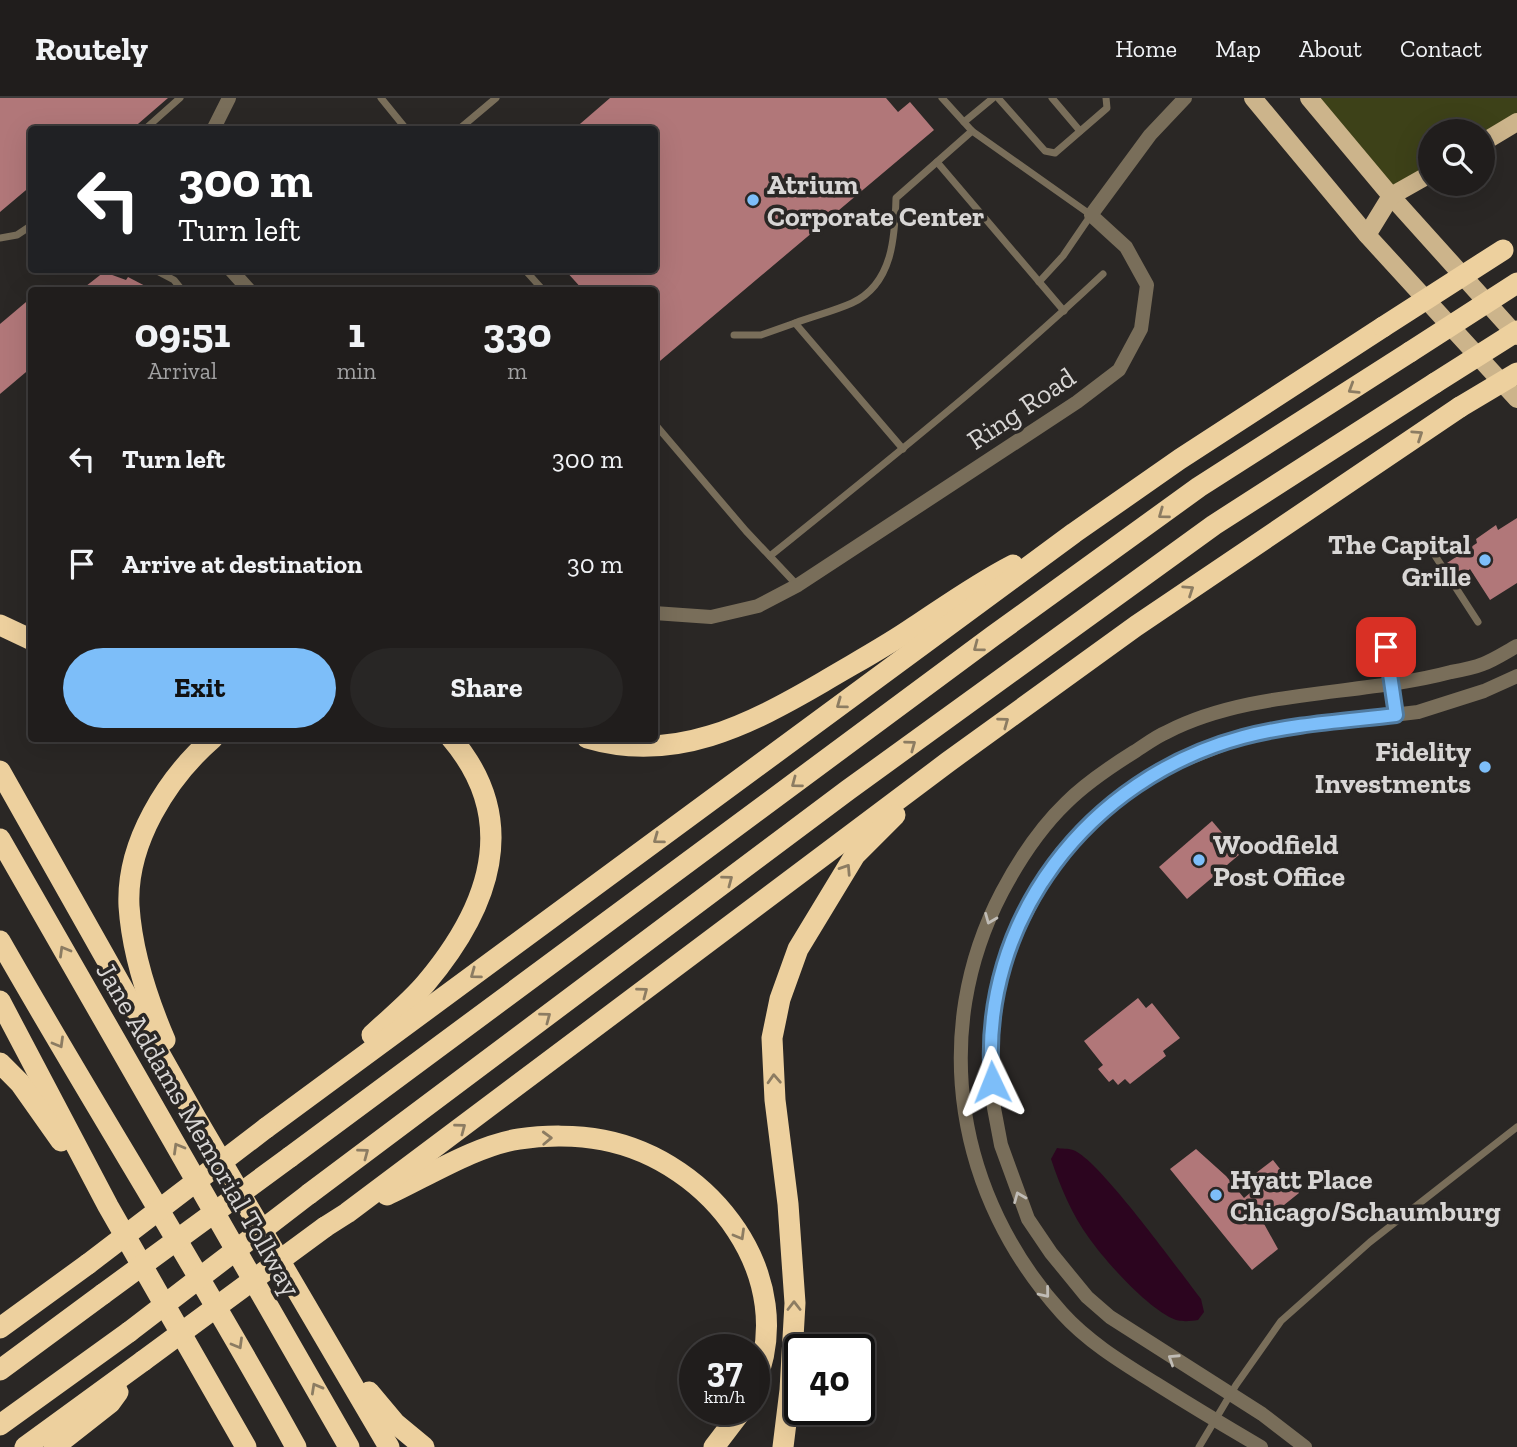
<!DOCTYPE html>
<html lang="en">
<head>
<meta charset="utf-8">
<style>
	:root { --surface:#201d1c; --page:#282625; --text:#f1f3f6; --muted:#a2a2a3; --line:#3d3b3b; --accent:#7dbef9 }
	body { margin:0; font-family:"Zilla Slab",serif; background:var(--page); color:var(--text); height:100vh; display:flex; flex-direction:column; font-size:26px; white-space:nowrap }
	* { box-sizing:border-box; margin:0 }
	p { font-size:23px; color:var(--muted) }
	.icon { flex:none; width:38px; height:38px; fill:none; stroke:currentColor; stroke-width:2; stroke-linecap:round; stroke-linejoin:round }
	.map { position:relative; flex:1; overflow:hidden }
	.sheet { position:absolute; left:28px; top:189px; width:630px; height:455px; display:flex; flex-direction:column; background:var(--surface); border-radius:7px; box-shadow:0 7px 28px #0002,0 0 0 2px var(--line) }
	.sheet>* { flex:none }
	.top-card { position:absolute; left:28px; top:28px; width:630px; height:147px; border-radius:7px; box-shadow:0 7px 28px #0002,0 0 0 2px var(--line); background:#202124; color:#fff; overflow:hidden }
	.controls { position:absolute; left:1418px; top:21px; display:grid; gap:14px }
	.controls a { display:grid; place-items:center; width:77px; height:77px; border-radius:50%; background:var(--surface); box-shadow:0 7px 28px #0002,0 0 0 2px var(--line); font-size:35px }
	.speed { position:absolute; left:679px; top:1236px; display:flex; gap:14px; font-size:35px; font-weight:700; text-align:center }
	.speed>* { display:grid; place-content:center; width:91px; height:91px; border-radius:50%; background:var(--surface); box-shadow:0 7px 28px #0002,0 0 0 2px var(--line); line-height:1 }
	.speed small { font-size:18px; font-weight:400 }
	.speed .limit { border:4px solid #111; border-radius:10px; background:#fff; color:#111 }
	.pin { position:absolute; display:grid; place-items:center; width:60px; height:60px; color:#fff; margin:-30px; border-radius:14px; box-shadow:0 4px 10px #0006 }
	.me { position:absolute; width:77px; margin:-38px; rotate:358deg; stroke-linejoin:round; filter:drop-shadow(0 0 5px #0008) }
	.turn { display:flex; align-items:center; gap:24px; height:147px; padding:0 35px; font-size:32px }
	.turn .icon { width:91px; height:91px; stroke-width:2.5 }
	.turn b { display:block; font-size:49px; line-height:60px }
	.eta { display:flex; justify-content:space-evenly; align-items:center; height:119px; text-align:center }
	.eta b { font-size:42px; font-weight:700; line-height:49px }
	.primary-button { display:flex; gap:14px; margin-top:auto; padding:14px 35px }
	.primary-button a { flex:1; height:80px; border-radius:42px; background:var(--accent); color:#111; font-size:28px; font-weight:700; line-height:80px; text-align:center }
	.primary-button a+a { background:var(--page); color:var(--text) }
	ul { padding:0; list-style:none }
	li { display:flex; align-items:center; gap:21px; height:105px; padding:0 35px }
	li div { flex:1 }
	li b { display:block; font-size:26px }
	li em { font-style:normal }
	header { display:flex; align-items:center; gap:42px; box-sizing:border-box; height:98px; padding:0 35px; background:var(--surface); border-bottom:2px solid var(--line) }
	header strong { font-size:33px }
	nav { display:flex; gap:38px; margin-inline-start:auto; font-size:24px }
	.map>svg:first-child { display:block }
	.green { fill:#3d4118 }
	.water { fill:#2c051f }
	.building { fill:#b17779 }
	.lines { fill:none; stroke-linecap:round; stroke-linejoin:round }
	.service { stroke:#796e5a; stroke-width:7 }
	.minor { stroke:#796e5a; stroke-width:14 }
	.tertiary { stroke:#796e5a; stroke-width:14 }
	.primary { stroke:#ccb48b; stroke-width:18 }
	.motorway { stroke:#edd09e; stroke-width:21 }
	.motorway-bridge { stroke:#edd09e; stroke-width:21 }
	.oneway { stroke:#8c7c62 }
	.oneway2 { stroke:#c0bcb6 }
	.route-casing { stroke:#517ca2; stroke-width:18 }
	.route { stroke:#7dbef9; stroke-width:12 }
	.poi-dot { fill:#7dbef9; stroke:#2a2725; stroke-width:2.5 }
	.labels { text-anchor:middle; stroke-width:7; stroke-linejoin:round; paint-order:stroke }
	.poi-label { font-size:28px; font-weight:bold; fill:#d8d6d5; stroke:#2a2725; text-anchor:start }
	.street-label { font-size:28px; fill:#d8d6d5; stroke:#2a2725 }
</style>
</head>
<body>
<header>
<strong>Routely</strong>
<nav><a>Home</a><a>Map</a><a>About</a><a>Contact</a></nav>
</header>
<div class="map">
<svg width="1517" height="1349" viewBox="0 0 1517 1349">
	<rect width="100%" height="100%" fill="#2a2725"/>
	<polygon class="green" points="1311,0 1517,0 1517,22 1482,44 1482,33 1430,33 1430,74 1391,98"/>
	<path class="water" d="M1057 1050C1061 1051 1068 1050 1073 1052 1098 1060 1180 1174 1201 1201L1204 1214 1198 1222C1191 1223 1184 1224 1176 1222 1149 1212 1106 1164 1089 1140 1072 1117 1060 1088 1051 1061Z"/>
	<g class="building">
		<polygon points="0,0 168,0 131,32 32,32 32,87 0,114"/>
		<polygon points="610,0 886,0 898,14 910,4 934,32 654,268 654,192 583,192 565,172 654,172 654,32 573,32"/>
		<polygon points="104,174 126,182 128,179 153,192 81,192"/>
		<polygon points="32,199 32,269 0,296 0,226"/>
		<polygon points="1517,420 1517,485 1490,502 1470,471 1458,481 1455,477 1457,467 1447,465 1477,445 1476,441 1496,427 1498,432"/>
		<polygon points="1212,723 1240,756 1187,801 1159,769"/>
		<polygon points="1138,900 1146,910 1152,905 1180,940 1163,953 1166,958 1130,986 1125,981 1118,987 1113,981 1109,984 1098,971 1103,967 1084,943"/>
		<polygon points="1196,1051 1226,1078 1244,1100 1263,1084 1256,1075 1273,1062 1299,1095 1263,1124 1278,1151 1252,1172 1170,1071"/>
	</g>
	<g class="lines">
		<g class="service">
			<polyline points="381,0 407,32"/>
			<polyline points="942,0 972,33 1091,117 1063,158 1039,184"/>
			<polyline points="998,0 1045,53 1055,55 1107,10 1106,0"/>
			<polyline points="1052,0 1080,33"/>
			<polyline points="964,24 993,0"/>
			<polyline points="144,32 180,0"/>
			<polyline points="458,32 496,0"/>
			<polyline points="937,64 1064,213"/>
			<polyline points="0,140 17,137 32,127"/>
			<polyline points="155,172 174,182 182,192"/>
			<polyline points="525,172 543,192"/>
			<polyline points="734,237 761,237 795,225"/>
			<polyline points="654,325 746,433 797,487"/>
			<path d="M903 351 795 225C814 218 834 213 852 205 893 186 895 138 896 100L972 33"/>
			<polyline points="1434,456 1478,524"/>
			<path d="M770 458C883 367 997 276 1103 176"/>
			<polyline points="1386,549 1396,616"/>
			<polyline points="1199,1349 1236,1287 1281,1223 1370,1144 1517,1029"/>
		</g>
		<g class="minor">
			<polyline points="213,32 229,0"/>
			<polyline points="231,172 249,192"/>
			<polyline points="654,515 711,519 758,508 798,487 1077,304 1119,272 1141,231 1147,187 1126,149 1091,117 1150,37 1185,0"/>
		</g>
		<g class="tertiary">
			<path d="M1261 1349C1225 1328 1190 1307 1155 1285 1123 1265 1088 1244 1062 1215 957 1099 928 935 1002 794 1019 762 1040 730 1066 705 1086 685 1110 669 1134 654 1144 648 1155 639 1167 634 1250 591 1361 598 1451 574 1462 572 1473 570 1483 566 1494 562 1506 554 1517 548"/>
			<polyline points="1305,1349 1262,1316 1110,1219 1087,1199 1051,1155 1028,1121 1001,1047 994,1010 990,957 998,890 1009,848 1047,775 1061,755 1099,716 1138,686 1169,668 1242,639 1293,629 1418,614 1484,593 1517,578"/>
		</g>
		<g class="primary">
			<polyline points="1253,0 1367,137 1517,301"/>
			<polyline points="1309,0 1391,98 1517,238"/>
			<polyline points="1482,45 1517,24"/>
			<polyline points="1367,137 1391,98 1430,76"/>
		</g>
		<g class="motorway">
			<polyline points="0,527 32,542"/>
			<path d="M587 640C674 666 749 627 823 584 853 566 885 549 914 529 947 507 978 485 1013 467"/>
			<polyline points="0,673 197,1022 389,1349"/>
			<polyline points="0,741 349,1349"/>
			<path d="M0 843C97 1013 202 1178 296 1349"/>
			<polyline points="0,903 108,1108 246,1349"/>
			<path d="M372 937C390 920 410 904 426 885 489 810 522 723 451 640"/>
			<path d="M165 942C147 900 132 855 129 808 126 745 167 680 213 640"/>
			<polyline points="0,965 20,985 61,1043"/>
			<polyline points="266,1030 1074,435 1180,361 1383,229"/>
			<polyline points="290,1059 993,538 1199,389 1410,254"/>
			<polyline points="309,1096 848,692 1214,427 1435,285"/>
			<path d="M387 1097C426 1079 477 1047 519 1041 545 1037 577 1037 603 1042 712 1063 800 1180 754 1288"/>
			<polyline points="325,1129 347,1115 948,664 1136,528 1460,309"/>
			<polyline points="0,1230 88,1166"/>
			<polyline points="0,1272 103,1196"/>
			<polyline points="369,1294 395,1325 424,1349"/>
			<polyline points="0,1327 129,1234"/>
			<polyline points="25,1349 143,1263"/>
			<polyline points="54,1349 110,1305 118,1294"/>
			<polyline points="714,1349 743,1311"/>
			<polyline points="783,1349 790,1292 795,1205 788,1106 775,1002 772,940 780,901 798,851 855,757 895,717"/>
		</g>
		<g class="motorway-bridge">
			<polyline points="1383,229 1503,152"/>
			<polyline points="1410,254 1517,185"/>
			<polyline points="1435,285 1517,233"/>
			<polyline points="1460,309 1517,275"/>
			<polyline points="88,1166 266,1030"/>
			<polyline points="103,1196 290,1059"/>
			<polyline points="129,1234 309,1096"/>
			<polyline points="143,1263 325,1129"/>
		</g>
	</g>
	<defs><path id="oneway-chevron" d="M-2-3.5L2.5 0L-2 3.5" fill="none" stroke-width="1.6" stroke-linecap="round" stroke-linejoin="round" transform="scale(1.75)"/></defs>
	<g class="oneway">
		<use href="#oneway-chevron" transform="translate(1353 291) rotate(148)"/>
		<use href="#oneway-chevron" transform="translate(1418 337) rotate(-34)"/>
		<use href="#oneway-chevron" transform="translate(1163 416) rotate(144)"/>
		<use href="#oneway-chevron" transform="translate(1189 492) rotate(-34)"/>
		<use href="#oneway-chevron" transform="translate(978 549) rotate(143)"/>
		<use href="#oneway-chevron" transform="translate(841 606) rotate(144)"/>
		<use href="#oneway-chevron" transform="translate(1004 624) rotate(-36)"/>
		<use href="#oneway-chevron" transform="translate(911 647) rotate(-36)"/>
		<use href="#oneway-chevron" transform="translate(796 685) rotate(143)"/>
		<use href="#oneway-chevron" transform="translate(658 741) rotate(144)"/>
		<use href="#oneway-chevron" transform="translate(846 771) rotate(-57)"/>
		<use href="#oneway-chevron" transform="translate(728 782) rotate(-37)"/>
		<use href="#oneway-chevron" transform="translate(64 853) rotate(-120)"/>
		<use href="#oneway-chevron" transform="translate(475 876) rotate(144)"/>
		<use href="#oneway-chevron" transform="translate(643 894) rotate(-37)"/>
		<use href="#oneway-chevron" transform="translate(546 919) rotate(-37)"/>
		<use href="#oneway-chevron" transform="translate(59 945) rotate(60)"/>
		<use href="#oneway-chevron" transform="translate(774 981) rotate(-93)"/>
		<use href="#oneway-chevron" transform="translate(461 1030) rotate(-37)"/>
		<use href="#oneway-chevron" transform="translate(547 1040) rotate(-2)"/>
		<use href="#oneway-chevron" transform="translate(178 1050) rotate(-120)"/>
		<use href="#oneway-chevron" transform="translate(364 1055) rotate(-37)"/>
		<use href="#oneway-chevron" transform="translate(740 1137) rotate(60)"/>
		<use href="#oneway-chevron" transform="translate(794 1208) rotate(-90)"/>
		<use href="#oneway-chevron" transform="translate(238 1246) rotate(60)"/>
		<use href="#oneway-chevron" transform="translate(316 1290) rotate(-119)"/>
	</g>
	<g class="oneway2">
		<use href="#oneway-chevron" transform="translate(990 821) rotate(112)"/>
		<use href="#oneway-chevron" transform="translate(1019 1099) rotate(-112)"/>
		<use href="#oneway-chevron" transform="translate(1045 1195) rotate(51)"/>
		<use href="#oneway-chevron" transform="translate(1173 1261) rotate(-147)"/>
	</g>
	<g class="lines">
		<defs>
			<path id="route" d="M992 984C978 822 1089 680 1243 639 1292 626 1345 623 1396 617L1386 549"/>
		</defs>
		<use href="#route" class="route-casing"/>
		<use href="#route" class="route"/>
	</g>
	<g class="poi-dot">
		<circle cx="753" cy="102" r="7"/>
		<circle cx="1485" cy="462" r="7"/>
		<circle cx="1485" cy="669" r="7"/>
		<circle cx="1199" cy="762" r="7"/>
		<circle cx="1216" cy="1097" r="7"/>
	</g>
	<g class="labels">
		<g class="poi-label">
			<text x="767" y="96">Atrium<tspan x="767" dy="32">Corporate Center</tspan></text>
			<text x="1471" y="456" text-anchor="end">The Capital<tspan x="1471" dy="32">Grille</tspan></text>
			<text x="1471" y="663" text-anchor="end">Fidelity<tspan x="1471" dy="32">Investments</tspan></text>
			<text x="1213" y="756">Woodfield<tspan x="1213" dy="32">Post Office</tspan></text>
			<text x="1230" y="1091">Hyatt Place<tspan x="1230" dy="32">Chicago/Schaumburg</tspan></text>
		</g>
		<g class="street-label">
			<text transform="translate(1021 310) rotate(-34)" y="10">Ring Road</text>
			<text transform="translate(199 1031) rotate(60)" y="10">Jane Addams Memorial Tollway</text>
		</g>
	</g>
</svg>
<div class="controls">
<a><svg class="icon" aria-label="search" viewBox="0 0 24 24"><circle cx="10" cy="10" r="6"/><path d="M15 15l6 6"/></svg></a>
</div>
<div class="speed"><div>37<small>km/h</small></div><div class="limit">40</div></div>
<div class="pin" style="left:1386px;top:549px;background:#d93025"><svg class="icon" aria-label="arrive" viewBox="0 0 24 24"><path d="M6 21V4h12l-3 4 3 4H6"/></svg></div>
<svg class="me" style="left:992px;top:984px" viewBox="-20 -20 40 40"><path d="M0-17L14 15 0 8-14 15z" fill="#7dbef9" stroke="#fff" stroke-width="4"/></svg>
<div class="top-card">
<div class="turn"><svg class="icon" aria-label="left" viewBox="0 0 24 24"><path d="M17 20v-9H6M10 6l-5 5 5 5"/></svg><div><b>300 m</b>Turn left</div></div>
</div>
<section class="sheet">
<div class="eta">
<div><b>09:51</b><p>Arrival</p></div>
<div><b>1</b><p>min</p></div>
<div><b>330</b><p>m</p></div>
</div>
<ul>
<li><svg class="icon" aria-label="left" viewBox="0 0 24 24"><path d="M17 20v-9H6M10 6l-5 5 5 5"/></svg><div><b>Turn left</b></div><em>300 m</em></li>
<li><svg class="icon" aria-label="arrive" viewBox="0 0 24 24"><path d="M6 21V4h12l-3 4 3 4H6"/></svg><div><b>Arrive at destination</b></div><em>30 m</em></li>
</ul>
<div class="primary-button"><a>Exit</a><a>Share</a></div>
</section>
</div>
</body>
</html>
